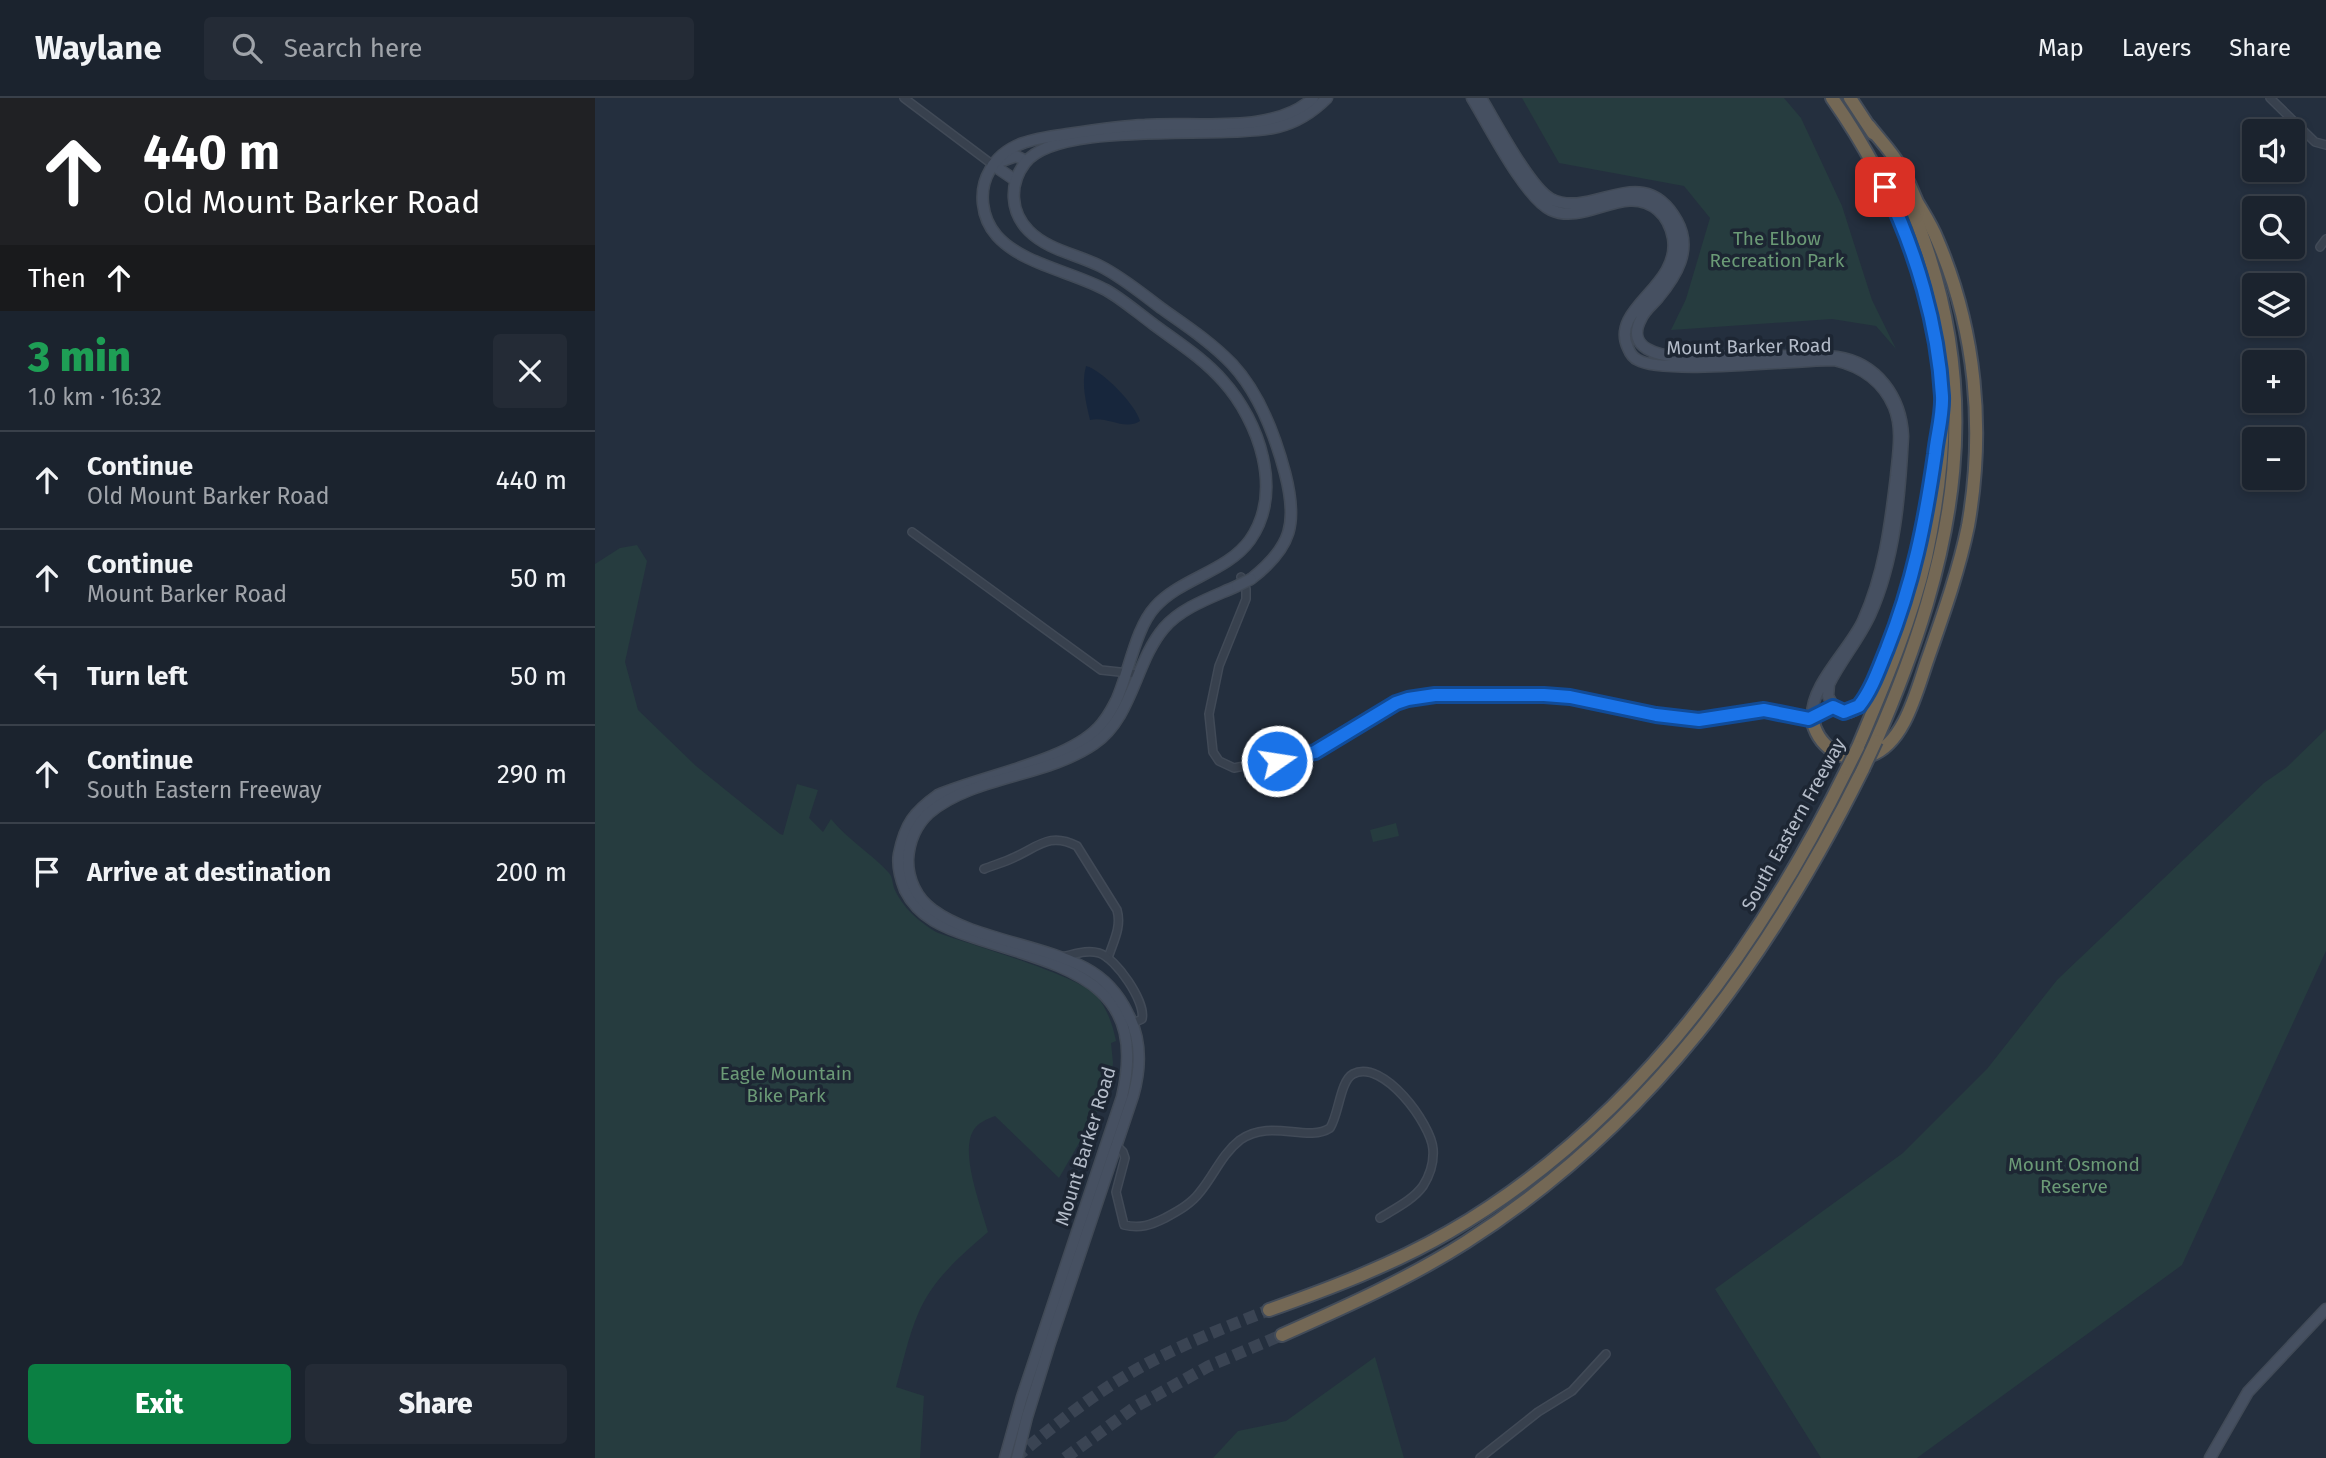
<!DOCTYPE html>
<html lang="en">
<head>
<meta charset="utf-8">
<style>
	:root { --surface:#1b232e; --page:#242b36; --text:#f1f3f6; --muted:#a0a4aa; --line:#39404a; --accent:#0b8043 }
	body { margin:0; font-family:"Fira Sans",sans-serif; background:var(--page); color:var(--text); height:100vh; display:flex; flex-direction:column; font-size:26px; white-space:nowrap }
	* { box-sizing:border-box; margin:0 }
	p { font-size:23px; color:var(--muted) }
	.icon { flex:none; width:38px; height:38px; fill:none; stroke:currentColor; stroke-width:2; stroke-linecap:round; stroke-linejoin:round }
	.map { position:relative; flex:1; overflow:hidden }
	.side { display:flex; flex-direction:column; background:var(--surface); width:595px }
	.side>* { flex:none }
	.banner { background:#202124; color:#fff; overflow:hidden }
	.tools { position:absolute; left:1647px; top:21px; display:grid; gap:14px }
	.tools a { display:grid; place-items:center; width:63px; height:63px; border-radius:7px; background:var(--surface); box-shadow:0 4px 10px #0003,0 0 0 2px var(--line); font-size:35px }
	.pin { position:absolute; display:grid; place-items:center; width:60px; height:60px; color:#fff; margin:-30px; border-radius:14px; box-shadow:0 4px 10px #0006 }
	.me { position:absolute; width:77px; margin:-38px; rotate:77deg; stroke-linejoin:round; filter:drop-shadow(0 0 5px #0008) }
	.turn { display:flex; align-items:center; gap:24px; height:147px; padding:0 28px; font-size:32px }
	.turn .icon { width:91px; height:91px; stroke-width:2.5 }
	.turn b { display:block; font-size:49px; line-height:60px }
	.then { display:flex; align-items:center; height:66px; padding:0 28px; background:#0003; gap:14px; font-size:26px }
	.round { display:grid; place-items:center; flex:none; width:74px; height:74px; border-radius:7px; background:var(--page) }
	.summary { display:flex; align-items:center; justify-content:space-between; height:119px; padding:0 28px }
	h1 { font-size:42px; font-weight:800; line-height:52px; color:#1e9e55 }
	.action { display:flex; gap:14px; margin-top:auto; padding:14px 28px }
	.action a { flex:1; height:80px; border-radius:7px; background:var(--accent); color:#fff; font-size:28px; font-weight:800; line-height:80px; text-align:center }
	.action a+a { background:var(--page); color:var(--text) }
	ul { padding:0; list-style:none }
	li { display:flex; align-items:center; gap:21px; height:98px; padding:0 28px; border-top:2px solid var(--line) }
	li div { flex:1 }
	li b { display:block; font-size:26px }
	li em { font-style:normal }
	header { display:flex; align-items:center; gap:42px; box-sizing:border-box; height:98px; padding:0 35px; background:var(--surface); border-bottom:2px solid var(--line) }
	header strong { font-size:33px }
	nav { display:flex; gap:38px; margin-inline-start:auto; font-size:24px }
	.search { width:490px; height:63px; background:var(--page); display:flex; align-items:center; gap:18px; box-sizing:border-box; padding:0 24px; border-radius:7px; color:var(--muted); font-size:26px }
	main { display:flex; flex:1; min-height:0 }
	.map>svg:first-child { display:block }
	.green { fill:#263c3f }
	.water { fill:#17263c }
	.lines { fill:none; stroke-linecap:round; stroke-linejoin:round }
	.highway-tunnel { stroke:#3a4453; stroke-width:12; stroke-dasharray:12 6; stroke-linecap:butt }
	.street-casing { stroke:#414a57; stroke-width:10 }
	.secondary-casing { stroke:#414a57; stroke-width:13 }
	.highway-casing { stroke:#434c59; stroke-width:16 }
	.street { stroke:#38414e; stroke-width:7 }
	.secondary { stroke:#465061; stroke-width:10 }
	.highway { stroke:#746855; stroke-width:12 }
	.secondary-bridge-casing { stroke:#414a57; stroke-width:13; stroke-linecap:butt }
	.highway-bridge-casing { stroke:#434c59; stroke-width:16; stroke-linecap:butt }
	.secondary-bridge { stroke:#465061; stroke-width:10 }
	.highway-bridge { stroke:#746855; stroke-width:12 }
	.route-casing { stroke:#114b97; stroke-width:18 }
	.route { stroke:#1a73e8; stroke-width:12 }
	.labels { text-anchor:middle; stroke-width:7; stroke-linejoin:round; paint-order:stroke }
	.park-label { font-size:19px; fill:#6b9a76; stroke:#1d2633 }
	.street-label { font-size:19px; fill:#b4bcc9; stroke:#1d2633 }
</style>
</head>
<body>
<header>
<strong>Waylane</strong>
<div class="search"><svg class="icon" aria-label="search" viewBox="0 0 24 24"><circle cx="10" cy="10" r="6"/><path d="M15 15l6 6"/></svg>Search here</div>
<nav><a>Map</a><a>Layers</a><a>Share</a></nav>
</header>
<main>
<section class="side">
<div class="banner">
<div class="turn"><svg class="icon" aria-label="ahead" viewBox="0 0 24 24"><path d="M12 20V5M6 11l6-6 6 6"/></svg><div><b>440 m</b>Old Mount Barker Road</div></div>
<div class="then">Then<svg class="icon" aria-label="ahead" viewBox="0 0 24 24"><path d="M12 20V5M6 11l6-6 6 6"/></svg></div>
</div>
<div class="summary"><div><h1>3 min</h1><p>1.0 km · 16:32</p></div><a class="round"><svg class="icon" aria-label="close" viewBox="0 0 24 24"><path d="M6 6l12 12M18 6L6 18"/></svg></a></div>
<ul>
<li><svg class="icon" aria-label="ahead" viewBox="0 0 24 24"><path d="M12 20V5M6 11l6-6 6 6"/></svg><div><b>Continue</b><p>Old Mount Barker Road</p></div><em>440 m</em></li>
<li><svg class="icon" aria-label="ahead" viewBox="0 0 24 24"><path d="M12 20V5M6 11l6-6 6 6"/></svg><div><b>Continue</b><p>Mount Barker Road</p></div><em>50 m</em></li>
<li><svg class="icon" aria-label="left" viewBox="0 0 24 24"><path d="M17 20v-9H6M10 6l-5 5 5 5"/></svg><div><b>Turn left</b></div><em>50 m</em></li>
<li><svg class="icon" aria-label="ahead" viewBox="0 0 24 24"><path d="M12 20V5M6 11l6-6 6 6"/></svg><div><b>Continue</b><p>South Eastern Freeway</p></div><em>290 m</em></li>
<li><svg class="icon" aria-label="arrive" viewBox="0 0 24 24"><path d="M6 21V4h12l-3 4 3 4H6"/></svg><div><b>Arrive at destination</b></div><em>200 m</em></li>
</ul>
<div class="action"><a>Exit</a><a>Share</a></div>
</section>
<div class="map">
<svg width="1731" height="1360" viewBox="0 0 1731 1360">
	<rect width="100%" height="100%" fill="#242f3e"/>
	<g class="green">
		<polygon points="927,0 1189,0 1206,20 1247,108 1277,202 1301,251 1281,228 1237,221 1076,232 1091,201 1115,120 1089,88 964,65"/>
		<path d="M42 447 52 463 30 564 43 612 101 668 185 736 188 737 202 686 223 692 214 720 228 734 236 721C253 742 276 755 294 775 298 780 297 784 299 790 307 809 324 824 341 834 373 846 483 877 502 898 512 911 518 927 521 943L516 945 518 965 515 991 464 1080 400 1018C392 1021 382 1025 378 1033 365 1055 386 1109 393 1134 366 1157 337 1182 323 1216 313 1239 308 1265 301 1289L329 1298 325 1360H0V466L25 450Z"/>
		<polygon points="1731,631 1731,853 1587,1167 1322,1360 1226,1360 1120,1191 1308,1055 1392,971 1462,882 1669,685 1692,669"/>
		<polygon points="801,725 804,738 778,744 775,732"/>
		<polygon points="780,1259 809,1360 618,1360 643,1333 691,1323"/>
	</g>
	<path class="water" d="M491 268C507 272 541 307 545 323 529 333 513 318 495 322 491 304 486 286 491 268Z"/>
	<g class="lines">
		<g class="highway-tunnel">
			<path d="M420 1360C456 1330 492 1301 532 1277 577 1250 626 1231 674 1212"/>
			<polyline points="470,1360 540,1309 614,1268 687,1237"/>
		</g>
		<defs>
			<g id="street">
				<polyline points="309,0 398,67"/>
				<polyline points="1675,0 1720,44 1731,47"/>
				<polyline points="1725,149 1731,141"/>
				<polyline points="317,434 506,572 543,576"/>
				<polyline points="646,479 651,491 651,501 624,568 614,616 618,654 624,663 639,670 720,654 801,605 840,597 975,599 1061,617 1104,622 1120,621 1138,615 1172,612 1207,621 1217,620"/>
				<path d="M389 771C399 767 410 764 420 759 444 748 455 734 482 748L522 812C527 829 518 844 513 860"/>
				<path d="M466 859C478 857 491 851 504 855 521 860 551 904 547 921L534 927"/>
				<path d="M520 1046 528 1054 530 1060 521 1094 529 1127C545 1131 556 1127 570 1120 583 1113 596 1106 605 1094 619 1077 627 1056 645 1042 676 1020 712 1045 735 1030 744 1016 745 983 758 976 788 960 836 1026 838 1051 839 1064 835 1077 828 1088 818 1102 799 1111 785 1120"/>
				<polyline points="885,1360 943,1314 977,1293 1011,1256"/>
			</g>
			<g id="secondary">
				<path d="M877 0C893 26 930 100 956 112 991 128 1030 84 1063 112 1071 119 1076 129 1078 140 1086 189 1014 210 1033 250 1035 255 1038 260 1043 262 1068 277 1201 262 1239 262 1265 268 1288 283 1299 309 1308 331 1303 356 1301 378 1295 429 1289 476 1268 523 1254 553 1215 587 1217 620L1239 609 1233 598 1234 586C1246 562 1264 541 1275 517 1300 462 1305 397 1308 338 1306 299 1282 265 1242 259 1223 256 1202 258 1183 258 1150 258 1118 259 1086 259 1065 258 1030 251 1046 221 1049 213 1057 207 1063 200 1081 178 1098 152 1082 123 1048 61 998 122 956 101 935 90 900 23 886 0"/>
				<polyline points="404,64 421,58 431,63"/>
				<polyline points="398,67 420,82"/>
				<path d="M656 481C697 449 703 425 690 375 680 337 664 295 637 266 616 244 590 227 566 210 546 195 527 179 505 168 481 156 453 152 434 133 415 114 414 86 430 65 463 21 629 42 683 29 703 24 718 14 732 0"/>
				<path d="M410 1360 427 1299 527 999C555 880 466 869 378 839 350 830 324 820 310 792 306 782 302 767 304 756 310 726 319 714 343 697 387 678 472 663 503 630 510 623 516 613 521 603 534 575 540 531 560 509 586 480 632 474 655 442 689 393 664 323 628 283 608 260 582 244 558 226 543 215 527 201 511 192 478 174 427 166 402 138 386 120 383 92 395 72 411 43 444 40 473 36 499 32 525 28 550 27 600 23 680 37 718 0"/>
				<path d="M422 1360 432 1319 454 1248 538 998C546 970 547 942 533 916 524 897 509 880 490 870 446 846 377 841 338 812 321 800 313 781 313 762 314 744 321 727 334 715 378 678 451 679 499 646 538 619 540 564 569 530 587 509 618 499 642 488"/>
				<polyline points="1615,1360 1653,1294 1731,1211"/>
			</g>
			<g id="highway">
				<path d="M1237 0C1298 87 1342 193 1347 300 1350 353 1342 407 1331 459 1316 524 1289 587 1263 649"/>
				<polyline points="1255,0 1278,35"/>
				<path d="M1239 609C1245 613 1252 615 1259 611 1275 603 1300 532 1306 512"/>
				<path d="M1217 620C1222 648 1248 667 1276 657 1310 645 1322 591 1333 560 1348 517 1364 472 1373 428 1390 331 1381 232 1342 141 1337 128 1329 116 1322 104 1317 93 1313 81 1306 70 1298 55 1285 42 1274 28"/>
				<path d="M1281 643C1362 457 1396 289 1311 97"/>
				<path d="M674 1212C736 1190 797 1167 854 1134 1035 1029 1161 856 1252 671"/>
				<path d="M687 1237C750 1209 813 1181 871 1144 1054 1027 1173 862 1268 671"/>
			</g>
		</defs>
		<use href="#street" class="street-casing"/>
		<use href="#secondary" class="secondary-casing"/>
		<use href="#highway" class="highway-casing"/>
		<use href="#street" class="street"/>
		<use href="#secondary" class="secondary"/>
		<use href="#highway" class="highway"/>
		<defs>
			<polyline id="secondary-bridge" points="642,488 656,481"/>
			<g id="highway-bridge">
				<polyline points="1252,671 1263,649"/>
				<polyline points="1268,671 1281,643"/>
			</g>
		</defs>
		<use href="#secondary-bridge" class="secondary-bridge-casing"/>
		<use href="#highway-bridge" class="highway-bridge-casing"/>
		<use href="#secondary-bridge" class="secondary-bridge"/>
		<use href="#highway-bridge" class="highway-bridge"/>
	</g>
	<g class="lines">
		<defs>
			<path id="route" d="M682 663 720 654 801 605 813 601 840 597H949L975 599 1061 617 1104 622 1169 612 1214 621 1238 609 1249 614 1264 608C1277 592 1284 570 1292 551 1318 485 1330 426 1340 356 1342 337 1348 316 1347 298 1343 227 1321 153 1290 89"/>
		</defs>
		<use href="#route" class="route-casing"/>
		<use href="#route" class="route"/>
	</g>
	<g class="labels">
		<g class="park-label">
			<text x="1182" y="147">The Elbow<tspan x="1182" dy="22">Recreation Park</tspan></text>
			<text x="191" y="982">Eagle Mountain<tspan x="191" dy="22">Bike Park</tspan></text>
			<text x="1479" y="1073">Mount Osmond<tspan x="1479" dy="22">Reserve</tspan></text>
		</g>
		<g class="street-label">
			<text transform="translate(1154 248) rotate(-1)" y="7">Mount Barker Road</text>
			<text transform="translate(1198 726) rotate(-61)" y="7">South Eastern Freeway</text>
			<text transform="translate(490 1048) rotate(-73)" y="7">Mount Barker Road</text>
		</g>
	</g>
</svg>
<div class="tools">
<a><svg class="icon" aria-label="sound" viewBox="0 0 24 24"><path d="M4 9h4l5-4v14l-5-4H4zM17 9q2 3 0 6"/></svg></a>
<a><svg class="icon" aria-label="search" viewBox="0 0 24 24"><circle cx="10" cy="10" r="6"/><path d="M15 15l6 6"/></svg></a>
<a><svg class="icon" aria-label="layers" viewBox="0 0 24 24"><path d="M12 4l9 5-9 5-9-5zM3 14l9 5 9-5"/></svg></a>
<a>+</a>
<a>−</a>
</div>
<div class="pin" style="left:1290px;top:89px;background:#d93025"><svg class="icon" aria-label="arrive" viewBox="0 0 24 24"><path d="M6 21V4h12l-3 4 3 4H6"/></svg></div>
<svg class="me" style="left:682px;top:663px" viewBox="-20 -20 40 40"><circle r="17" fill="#1a73e8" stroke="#fff" stroke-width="3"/><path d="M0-11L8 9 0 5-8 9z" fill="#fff"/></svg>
</div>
</main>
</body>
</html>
